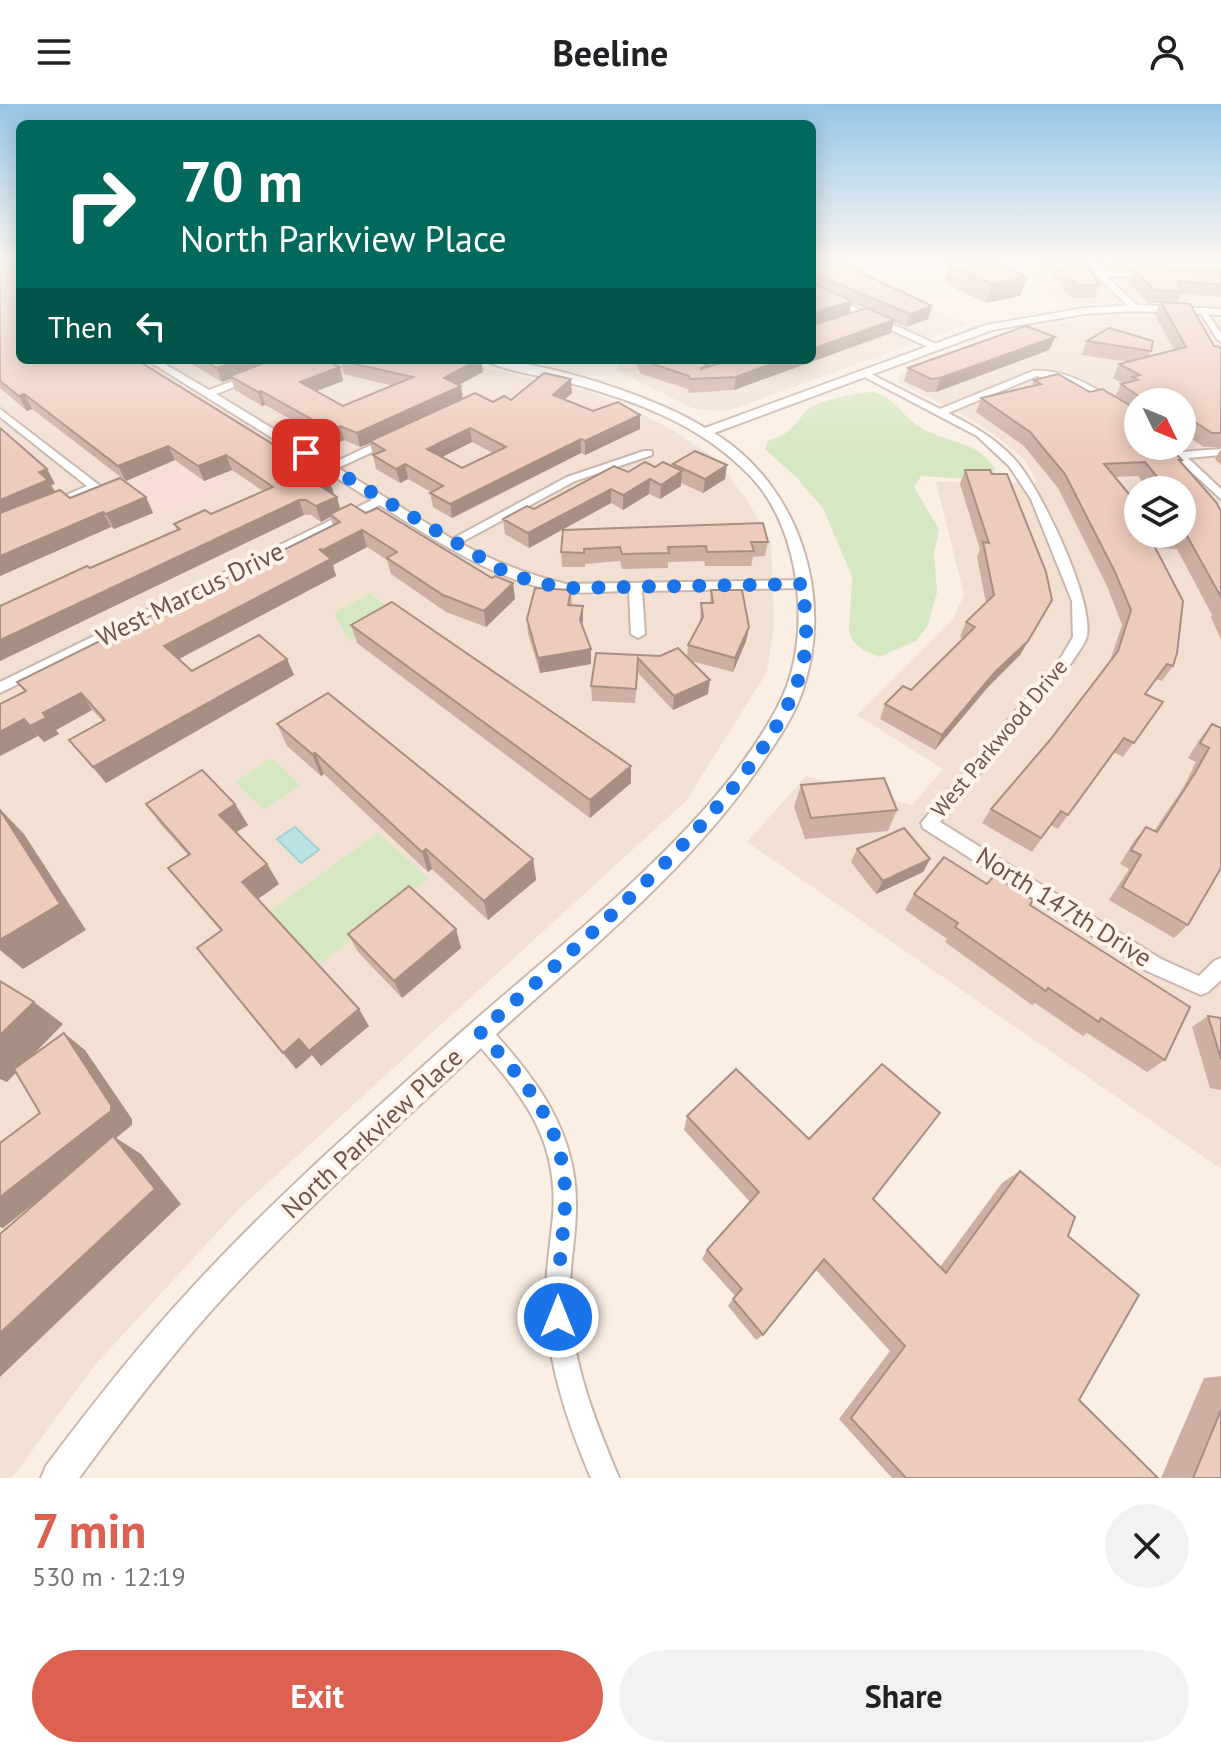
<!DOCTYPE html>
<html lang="en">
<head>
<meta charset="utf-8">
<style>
	:root { --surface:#fff; --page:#f2f2f2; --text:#202124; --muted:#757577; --accent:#dd6150 }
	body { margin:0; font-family:"PT Sans",sans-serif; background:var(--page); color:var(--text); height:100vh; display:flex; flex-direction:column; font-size:30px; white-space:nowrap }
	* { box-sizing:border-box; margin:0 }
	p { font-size:26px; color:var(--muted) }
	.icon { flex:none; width:44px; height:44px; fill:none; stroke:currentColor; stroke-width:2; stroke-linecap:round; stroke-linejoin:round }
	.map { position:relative; height:1374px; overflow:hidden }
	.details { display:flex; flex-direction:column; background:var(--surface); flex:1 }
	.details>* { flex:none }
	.top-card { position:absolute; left:16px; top:16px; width:800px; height:244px; border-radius:12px; box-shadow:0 4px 20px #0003; background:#00695c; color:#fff; overflow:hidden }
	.needle { width:52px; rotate:133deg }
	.tools { position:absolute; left:1124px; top:284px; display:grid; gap:16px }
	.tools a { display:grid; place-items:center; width:72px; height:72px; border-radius:50%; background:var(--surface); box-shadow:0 4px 20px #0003; font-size:40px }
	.pin { position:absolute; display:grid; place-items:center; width:68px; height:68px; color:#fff; margin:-34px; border-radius:16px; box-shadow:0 4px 12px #0006 }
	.me { position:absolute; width:88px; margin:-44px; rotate:0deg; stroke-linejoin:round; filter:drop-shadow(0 0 6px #0008) }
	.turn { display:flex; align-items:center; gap:28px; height:168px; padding:0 32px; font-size:36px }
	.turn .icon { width:104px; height:104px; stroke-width:2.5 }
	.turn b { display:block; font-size:56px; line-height:68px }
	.then { display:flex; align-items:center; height:76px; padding:0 32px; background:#0003; gap:16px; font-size:30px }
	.round { display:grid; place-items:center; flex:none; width:84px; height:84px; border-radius:42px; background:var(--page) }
	.head { display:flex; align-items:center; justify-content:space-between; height:136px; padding:0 32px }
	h1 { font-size:48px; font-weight:700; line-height:60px; color:var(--accent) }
	.primary-button { display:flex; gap:16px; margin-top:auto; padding:16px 32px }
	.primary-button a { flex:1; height:92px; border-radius:48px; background:var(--accent); color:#fff; font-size:32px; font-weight:700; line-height:92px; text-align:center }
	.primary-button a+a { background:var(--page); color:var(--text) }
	header { display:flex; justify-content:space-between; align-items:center; height:104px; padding:0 32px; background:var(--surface); font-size:36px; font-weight:700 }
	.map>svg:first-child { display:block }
	.residential { fill:#f2e0d3; fill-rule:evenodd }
	.commercial { fill:#fadfd8 }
	.green { fill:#d6e7c3 }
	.water { fill:#bae1e3; stroke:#a1d1d4; stroke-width:2 }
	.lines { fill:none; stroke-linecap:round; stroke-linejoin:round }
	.minor-casing { stroke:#cbb6ab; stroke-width:4 }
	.tertiary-casing { stroke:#cbb6ab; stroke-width:4 }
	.minor { fill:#fff; fill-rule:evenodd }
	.tertiary { fill:#fff; fill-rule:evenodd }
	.wall { fill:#cdafa3; fill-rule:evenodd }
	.shaded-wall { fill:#a78f84 }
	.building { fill:#eeccbd; stroke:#a78f84; stroke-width:2; fill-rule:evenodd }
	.route { stroke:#1a73e8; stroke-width:14; stroke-dasharray:0 25.2 }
	.labels { text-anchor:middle; stroke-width:8; stroke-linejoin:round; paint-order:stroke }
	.far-street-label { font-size:22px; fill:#71554b; stroke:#fef4ea }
	.street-label { font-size:26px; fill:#71554b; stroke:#fef4ea }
</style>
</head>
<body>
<header><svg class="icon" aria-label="menu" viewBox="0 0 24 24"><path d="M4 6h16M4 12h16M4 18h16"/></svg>Beeline<svg class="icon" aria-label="person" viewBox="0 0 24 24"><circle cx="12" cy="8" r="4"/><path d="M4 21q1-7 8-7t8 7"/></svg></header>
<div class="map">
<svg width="1221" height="1374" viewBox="0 0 1221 1374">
	<rect width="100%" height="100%" fill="#fbefe4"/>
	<g class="residential">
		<polygon points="0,158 20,256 447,256 588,287 634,306 673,326 716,355 747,396 771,438 774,522 767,568 686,697 238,1106 95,1261 12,1374 0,1374"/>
		<polygon points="812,158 870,158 860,172 968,220 727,307 694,305 618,267 617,256 812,256"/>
		<polygon points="1024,158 1221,158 1221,202 1154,197 1060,200 1039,185"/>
		<path d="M1113 212 1221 216V1065L747 738 806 672 912 701 943 665 857 611 953 515 964 491 936 378 1038 379 1024 355 996 332 962 310 899 279 900 271 984 238 1045 221ZM1138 298H1182V342H1138ZM1138 386H1182V430H1138Z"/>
	</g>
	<polygon class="commercial" points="192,357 227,381 161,410 132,387 106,381 137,380"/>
	<g class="green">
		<path d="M873 288C895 293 901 311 918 322 944 340 978 335 995 365L993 371 965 375 921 372 914 383 939 425 934 450 937 488 928 521 916 537 879 553 863 546 853 537 849 527 852 473 823 404 796 373 765 345 768 337C790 330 793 323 806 307 815 297 860 288 873 288Z"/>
		<polygon points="370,490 398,510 350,538 334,509"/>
		<polygon points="271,654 301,681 264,706 235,678"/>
		<polygon points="378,729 428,774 320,860 269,808"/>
	</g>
	<polygon class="water" points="295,723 319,746 301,759 277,735"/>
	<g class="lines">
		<defs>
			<g id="minor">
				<polygon points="1088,158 1096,158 1101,167 1155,169 1152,173 1106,172 1138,202 1138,206 1132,206 1096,171"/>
				<polygon points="812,184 936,240 937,242 930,244 812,189"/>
				<polygon points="1198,204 1204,204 1221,229 1221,238 1217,235"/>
				<path d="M147 256H158L209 286 249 271H255V275L216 290 331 360 386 334H394V338L338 364 452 435 567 373 644 347H652V351L575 377 460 439C494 458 529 471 566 480L803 476 809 480 803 484 642 487 645 530 638 534 631 530 629 487C608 487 586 490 566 488 501 481 433 435 380 401L0 589V578L372 396Z"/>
				<path d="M1033 267C1072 264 1108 292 1138 314V322L1074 282 1037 272 948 309C974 322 998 336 1017 358 1042 388 1093 494 1087 532 1085 540 1076 551 1072 558L940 718 1161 855 1199 872 1214 857 1221 854V876L1208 888 1201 891 1147 867 923 724 921 719 1062 552 1073 533 1072 497 1031 395 1009 362 977 332 859 270 867 268 940 305Z"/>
				<polygon points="0,305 99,381 99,385 56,403 48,403 48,399 87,382 0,313"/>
				<polygon points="1163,342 1174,342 1181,348 1221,345 1221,351 1188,354 1221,385 1221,395"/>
				<path d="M480 918 487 921C535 973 577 1027 576 1102 576 1138 567 1174 570 1211 576 1269 597 1321 619 1374H591C569 1322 550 1267 546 1210 544 1177 550 1145 553 1112 559 1034 522 990 473 935L470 928 473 921Z"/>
			</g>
			<path id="tertiary" d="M1135 201 1221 205V211L1135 207 1085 210 992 226 714 329C800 382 835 494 802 588 793 615 774 641 758 665 680 777 566 864 467 957 380 1038 291 1118 211 1207 164 1260 121 1317 79 1374H41L46 1362C91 1302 137 1243 188 1188 269 1099 360 1019 449 939 555 844 721 721 782 594 812 531 801 426 752 374 702 320 632 295 562 277 538 271 507 268 485 256 543 256 656 293 705 324L986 221 1085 204Z"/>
		</defs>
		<use href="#minor" class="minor-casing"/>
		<use href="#tertiary" class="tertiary-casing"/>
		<use href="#minor" class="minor"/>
		<use href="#tertiary" class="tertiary"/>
	</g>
	<g class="wall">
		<polygon points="0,158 20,158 20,256 334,390 340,405 492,474 513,479 515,495 486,523 446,508 391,470 387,456 367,443 333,461 336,472 179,555 192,567 287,555 294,571 106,679 69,636 103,617 92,606 56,626 59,630 44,638 38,632 0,652 25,588 17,578 333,421 330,413 321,418 311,411 304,411 0,557 0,502 177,426 174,420 211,410 263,387 232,366 204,377 175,356 126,377 32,305 27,307 0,284"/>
		<path d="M812 158H844L843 160 932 202 928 215 906 223 894 218 891 229 734 286 689 289 688 285 641 270 634 256H694L708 261 707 263 812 256ZM851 199 864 204 849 209Z"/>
		<polygon points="1042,158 1084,158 1100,181 1094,194 1071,194"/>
		<path d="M1114 158H1221V193L1182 190 1177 199 1214 242 1221 245V343H1204L1182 329V298H1138V342L1182 356 1181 358 1221 407V536L1211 513 1212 511 1177 445 1155 444 1173 562 1162 577 1156 575 1145 590 1163 598 1123 653 1113 648 1058 725 1051 721 1032 748 982 719 991 705 1050 636 1110 557 1122 521 1107 482 1058 384 1024 342 976 308 981 294 1032 282 1034 276 1115 293 1121 280H1123L1113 274 1119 260 1129 258 1081 251 1087 237 1151 247 1148 253 1174 246 1155 211 1160 199H1148L1128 176 1132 166 1119 165ZM1138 372 1149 386H1182V430H1138L1115 373Z"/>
		<polygon points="949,160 1020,192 986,199 944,179"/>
		<polygon points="1055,233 1049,246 936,288 927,288 904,277 908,264"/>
		<path d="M185 256H326L343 277 316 287 343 302 393 282 344 270 341 257 483 268 458 281 461 282 462 295 493 298 572 289 564 295 593 307 640 311V325L585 351 581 349 452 414 433 403 430 389 431 388 408 375 400 379 376 365 370 339 360 343 344 336 335 340 265 301 262 302 235 286 231 275 222 278ZM472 338 493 349 462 364 442 353Z"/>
		<polygon points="1221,345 1221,361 1215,355"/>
		<polygon points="673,360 725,375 703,389 681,379 681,382 660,395 649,390 623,406 611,399 529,444 505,430 503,415 655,363 673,363"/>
		<polygon points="47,365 55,380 51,381 55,388 70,394 146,393 153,409 114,425 111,423 0,472"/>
		<polygon points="965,366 1052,496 1020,551 988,583 935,646 880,615 885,600 911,586 963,535 960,533 966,518 986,499 977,453 980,445 960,380"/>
		<polygon points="563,426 768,438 765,452 753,453 751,462 705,462 704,457 668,458 668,464 622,465 620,457 585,460 585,463 562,463 561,448"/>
		<polygon points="571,486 572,501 583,502 582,522 591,560 540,569 528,530 527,515"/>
		<polygon points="711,486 749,523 746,537 733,568 691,557 708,590 673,606 638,569 635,599 592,597 591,582 596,549 687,553 688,541 700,518 701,499 710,499"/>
		<polygon points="351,521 631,679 590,714 357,539"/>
		<polygon points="277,620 533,755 536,776 488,816 432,765 428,768 324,670 321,672 287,642"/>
		<polygon points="1212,620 1188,821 1174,834 1109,796 1129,765 1120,760 1134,737 1146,723 1154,727 1183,684 1196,658 1188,654 1200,635"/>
		<polygon points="801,681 897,706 888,727 805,735 794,703"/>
		<polygon points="146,700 235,700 248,721 236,728 267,760 279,780 258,795 369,922 321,962 312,951 296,965 221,827 184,784 168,764 188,751 161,721"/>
		<polygon points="857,745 930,755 923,768 876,790 851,758"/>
		<polygon points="987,780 1030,801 1165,956 1147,968 1087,929 1083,932 1035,899 1032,901 945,838 947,835 905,806 914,790"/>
		<polygon points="456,825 461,844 402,894 358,848 348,830"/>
		<polygon points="1208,912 1221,914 1221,986 1210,984 1192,923"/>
		<polygon points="687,1012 873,1095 940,1163 1002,1079 1020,1067 1068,1132 1079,1296 1158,1374 892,1374 839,1315 890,1247 816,1166 763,1231 756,1236 728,1202 735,1192 702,1155 707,1146 750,1098 684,1026"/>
		<polygon points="1221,1272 1221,1374 1161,1374 1204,1274"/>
	</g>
	<g class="shaded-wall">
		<polygon points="1027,173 1020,192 986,199 992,180"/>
		<polygon points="852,197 849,210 812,222 813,209"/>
		<polygon points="932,202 928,215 906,223 910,210"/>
		<polygon points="894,216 891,229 734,286 736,273 782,256 812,256 812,245"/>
		<polygon points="1055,233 1049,246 936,288 940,274"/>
		<polygon points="239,256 282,256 230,272 231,275 222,278 217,264"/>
		<polygon points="478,256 481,256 483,268 446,288 444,274"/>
		<polygon points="340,263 343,277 304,292 300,278"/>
		<polygon points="571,275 572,289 554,305 553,291"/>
		<polygon points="461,282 463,296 370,337 370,339 360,343 357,329"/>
		<polygon points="261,287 265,301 262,302 258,288"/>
		<polygon points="24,290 32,305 27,307 19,292"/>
		<polygon points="640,311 640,325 585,351 585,337"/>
		<polygon points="1187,313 1182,323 1182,314"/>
		<polygon points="340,322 344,336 335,340 331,326"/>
		<polygon points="470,324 472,338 430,359 427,345"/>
		<polygon points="581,335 581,349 452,414 450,400"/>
		<polygon points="168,342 175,356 126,377 118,362"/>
		<polygon points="226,351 232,366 204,377 198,362"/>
		<polygon points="405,360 408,375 400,379 396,365"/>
		<polygon points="727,361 725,375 703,389 705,375"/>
		<polygon points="47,365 55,380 51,381 57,391 0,415 0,396 39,368"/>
		<polygon points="682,367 681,382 660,395 661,381"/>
		<polygon points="329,375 334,390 322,395 317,380"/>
		<polygon points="650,375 649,390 623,406 623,391"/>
		<polygon points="611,385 611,399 529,444 528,429"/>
		<polygon points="146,393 153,409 114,425 106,410"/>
		<polygon points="337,393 341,408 330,410 330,413 321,418 316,402"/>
		<polygon points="299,396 304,411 0,557 0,536"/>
		<polygon points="103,408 111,423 0,472 0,452"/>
		<polygon points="362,426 367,443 333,461 336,472 173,558 164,542 326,458 323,446"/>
		<polygon points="513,479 515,495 486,523 484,507"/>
		<polygon points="1052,496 1020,551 988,583 935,646 942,631"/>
		<polygon points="583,502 583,516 580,531 580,516"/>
		<polygon points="749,523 746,537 733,568 735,554"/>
		<polygon points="591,545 591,560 540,569 538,554"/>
		<polygon points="287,555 294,571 106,679 93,663"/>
		<polygon points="710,576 708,590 673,606 674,592"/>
		<polygon points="81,589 92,606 56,626 59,630 44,638 30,622 43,609"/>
		<polygon points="24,615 38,632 0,652 0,628"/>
		<polygon points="315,649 324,670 321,672 312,650"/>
		<polygon points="631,662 631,679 590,714 590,696"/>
		<polygon points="235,700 248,721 232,731 219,711"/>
		<polygon points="0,705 24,730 86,826 23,865 0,846"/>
		<polygon points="426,745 432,765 428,768 422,748"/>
		<polygon points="533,755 536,776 488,816 484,797"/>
		<polygon points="930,755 923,768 876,790 883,777"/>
		<polygon points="267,760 279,780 255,797 242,778"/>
		<polygon points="456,825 461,844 402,894 394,877"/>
		<polygon points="34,898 63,920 7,978 0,975 0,931"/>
		<polygon points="359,905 369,922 321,962 309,947"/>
		<polygon points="64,929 85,946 132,1015 132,1021 116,1034 141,1050 181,1100 0,1273 0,1229 115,1035 3,1124 0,1123 0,1093 111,1007"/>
		<polygon points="299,935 312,951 296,965 283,949"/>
	</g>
	<g class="building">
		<polygon points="15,158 20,158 20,256 137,256 329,375 317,380 337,393 316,402 306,396 299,396 0,536 0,502 87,462 90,464 180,425 174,420 205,406 211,410 273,383 226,351 198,362 168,342 118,362 24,290 19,292 0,277 0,160 16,167"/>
		<polygon points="812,158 838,158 932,202 910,210 813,169 813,179 852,197 813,209 813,221 867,204 894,216 812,245"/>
		<polygon points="962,158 987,158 992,161 999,160 1027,173 992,180 949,160"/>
		<polygon points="1056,158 1084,158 1100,181 1076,182"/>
		<polygon points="1133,164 1221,169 1221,181 1177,177 1183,188 1154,186"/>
		<polygon points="1161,198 1190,200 1214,242 1219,243 1221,245 1221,329 1212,329 1187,313 1182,314 1182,298 1147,298 1121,280 1138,276 1132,273 1140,271 1119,260 1186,243"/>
		<polygon points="1026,222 1055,233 940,274 931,275 908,264"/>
		<polygon points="1109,224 1153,237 1151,247 1087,237"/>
		<polygon points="203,256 239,256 217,264"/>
		<polygon points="272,256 326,256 340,263 300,278 343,302 413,273 341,257 342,256 478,256 444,274 461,282 357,329 340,322 331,326 261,287 258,288 230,272"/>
		<polygon points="641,256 694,256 708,261 700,265 731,256 782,256 736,273 690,275 689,272"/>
		<path d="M544 269 571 275 553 291 593 307 618 298 640 311 585 337 581 335 450 400 430 389 443 382 405 360 396 365 373 351 385 346 370 337 475 289 493 298 504 292 511 296ZM470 324 506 343 462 364 427 345Z"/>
		<polygon points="1058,270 1090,288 1102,285 1138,306 1138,342 1168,342 1182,356 1179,356 1216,398 1221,407 1221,493 1186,430 1182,430 1182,386 1168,386 1145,358 1104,360 1129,390 1138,391 1138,430 1148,430 1183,497 1177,549 1173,562 1167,560 1145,590 1163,598 1134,639 1124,634 1068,711 1061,707 1041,734 991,705 1050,636 1118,547 1131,506 1115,468 1065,370 1030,328 981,294 1041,280 1034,276"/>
		<polygon points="0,324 47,365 39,368 48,376 0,396"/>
		<polygon points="695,347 727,361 705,375 673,360"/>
		<polygon points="645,358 655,363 663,358 682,367 661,381 650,375 623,391 611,385 528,429 503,415 527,402 534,405 614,362 628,368"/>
		<polygon points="965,366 990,366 992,370 1007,370 1046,468 1052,496 1028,537 995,568 942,631 885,600 903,582 911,586 975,523 966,518 994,491 983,438 989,439"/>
		<polygon points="120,374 146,393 106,410 103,408 0,452 0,409 60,386 70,394"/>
		<polygon points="351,400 366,409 377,404 492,474 495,472 513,479 484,507 443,491 387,454 397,448 362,426 323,446 319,445 331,455 164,542 192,567 259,531 287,555 93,663 69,636 105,616 81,589 43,609 46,614 30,622 24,615 0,628 0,600 26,587 17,578 340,418 330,410"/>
		<polygon points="763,419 768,438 751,438 754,447 707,448 706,442 668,443 669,449 622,450 620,443 584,445 584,449 561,448 563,426"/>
		<polygon points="535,484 571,486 568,501 583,502 580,516 591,545 538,554 527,515"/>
		<polygon points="711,486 742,486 749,523 735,554 688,541 703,513 701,499 713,499"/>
		<polygon points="392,498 631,662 590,696 351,521"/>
		<polygon points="678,544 710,576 674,592 638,554 636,585 591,582 596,549 660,552"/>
		<polygon points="328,589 533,755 484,797 426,745 422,748 315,649 312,650 277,620"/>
		<polygon points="1212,620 1221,624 1221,764 1188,821 1122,783 1141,751 1131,746 1146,723 1157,728 1195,669 1209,644 1200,639"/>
		<polygon points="202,666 235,700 219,711 267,760 242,778 359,905 309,947 299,935 283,949 197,844 222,826 168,764 190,750 146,700"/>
		<polygon points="884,674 897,706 811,714 801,681"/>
		<polygon points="0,706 60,800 0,836"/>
		<polygon points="904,724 930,755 883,777 857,745"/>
		<polygon points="944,753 987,780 994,772 1033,796 1030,801 1190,903 1165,956 1101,914 1099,918 1048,884 1046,887 955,823 958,819 914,790"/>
		<polygon points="409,782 456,825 394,877 348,830"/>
		<polygon points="0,877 34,898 0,931"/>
		<polygon points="1208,912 1221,914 1221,955"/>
		<polygon points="64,929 111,1001 111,1007 0,1093 0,1039 40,1009 14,965"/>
		<polygon points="882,960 940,1009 873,1095 946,1169 1020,1067 1075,1113 1068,1132 1139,1191 1079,1296 1158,1374 906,1374 851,1314 905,1242 824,1155 763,1231 733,1195 742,1185 707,1146 759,1088 687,1012 736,965 809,1035"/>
		<polygon points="113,1032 155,1085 0,1229 0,1130"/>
		<polygon points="1221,1306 1221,1374 1193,1374"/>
	</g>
	<linearGradient id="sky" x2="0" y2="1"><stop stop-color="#95c6e6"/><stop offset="0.45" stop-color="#fdf8f3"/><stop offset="1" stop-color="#fdf8f3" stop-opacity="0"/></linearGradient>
	<rect width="1221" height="350" fill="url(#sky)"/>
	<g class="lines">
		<path class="route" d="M306 349 505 468 534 478 566 484 803 480C804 502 808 526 805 547 790 670 571 846 480 928 528 981 568 1024 565 1101 563 1139 556 1175 558 1213"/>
	</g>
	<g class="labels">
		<g class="far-street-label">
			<text transform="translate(999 634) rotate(-50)" y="8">West Parkwood Drive</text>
		</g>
		<g class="street-label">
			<text transform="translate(190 490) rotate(-26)" y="9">West Marcus Drive</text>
			<text transform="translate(1064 803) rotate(32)" y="9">North 147th Drive</text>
			<text transform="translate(372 1029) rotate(-43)" y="9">North Parkview Place</text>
		</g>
	</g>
</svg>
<div class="tools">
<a><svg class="needle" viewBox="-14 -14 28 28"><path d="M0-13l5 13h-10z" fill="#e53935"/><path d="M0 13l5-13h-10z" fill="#757577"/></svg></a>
<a><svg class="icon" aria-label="layers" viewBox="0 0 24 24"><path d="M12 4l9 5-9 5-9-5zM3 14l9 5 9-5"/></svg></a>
</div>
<div class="pin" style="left:306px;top:349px;background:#d93025"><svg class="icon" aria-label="arrive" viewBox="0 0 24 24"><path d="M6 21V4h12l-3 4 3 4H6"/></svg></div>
<svg class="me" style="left:558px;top:1213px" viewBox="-20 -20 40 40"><circle r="17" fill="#1a73e8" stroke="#fff" stroke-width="3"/><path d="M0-11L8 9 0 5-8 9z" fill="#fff"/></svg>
<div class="top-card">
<div class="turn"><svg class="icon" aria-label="right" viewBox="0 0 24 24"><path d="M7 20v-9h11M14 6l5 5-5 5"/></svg><div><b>70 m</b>North Parkview Place</div></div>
<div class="then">Then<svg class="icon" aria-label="left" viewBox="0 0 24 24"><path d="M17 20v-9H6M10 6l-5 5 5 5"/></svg></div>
</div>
</div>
<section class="details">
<div class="head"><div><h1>7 min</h1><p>530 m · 12:19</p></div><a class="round"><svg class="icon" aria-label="close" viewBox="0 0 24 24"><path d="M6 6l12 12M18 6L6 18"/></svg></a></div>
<div class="primary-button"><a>Exit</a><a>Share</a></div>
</section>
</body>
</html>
